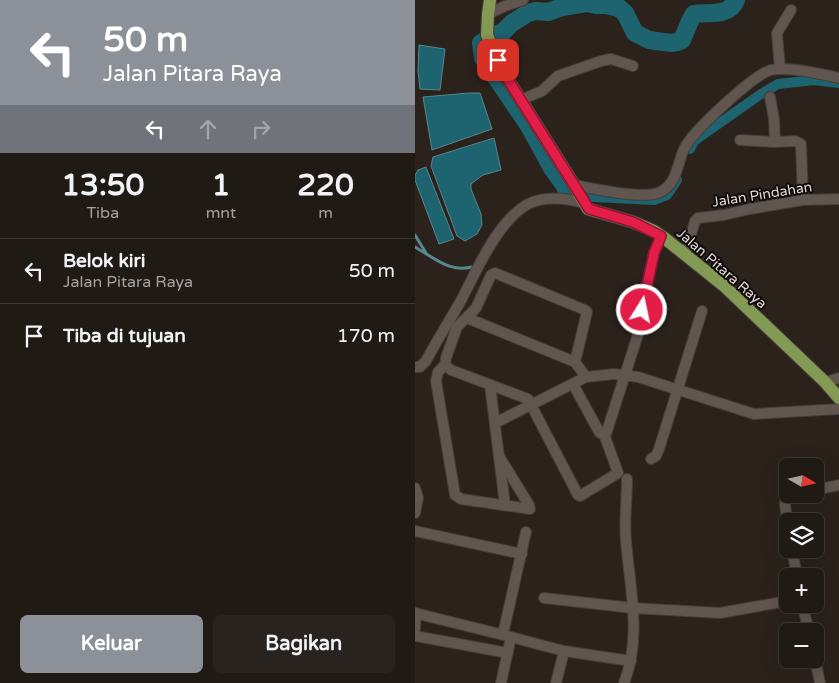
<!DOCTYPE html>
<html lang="id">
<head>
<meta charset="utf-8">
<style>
	:root { --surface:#201a15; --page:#28231e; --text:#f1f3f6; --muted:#a2a1a0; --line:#3d3834; --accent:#8c9099 }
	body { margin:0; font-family:"Varela Round",sans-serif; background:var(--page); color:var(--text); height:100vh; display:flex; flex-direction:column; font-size:19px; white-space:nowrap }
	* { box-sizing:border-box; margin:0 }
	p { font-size:16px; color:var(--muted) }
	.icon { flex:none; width:28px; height:28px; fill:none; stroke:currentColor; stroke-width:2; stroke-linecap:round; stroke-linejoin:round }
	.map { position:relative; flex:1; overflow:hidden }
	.details { display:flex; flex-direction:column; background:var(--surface); width:415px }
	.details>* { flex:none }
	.guide { background:#8c9099; color:#fff; overflow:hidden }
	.needle { width:32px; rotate:99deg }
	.buttons { position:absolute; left:364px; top:458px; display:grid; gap:10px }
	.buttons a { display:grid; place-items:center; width:45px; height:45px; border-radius:8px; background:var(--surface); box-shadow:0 5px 20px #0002,0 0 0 1px var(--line); font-size:25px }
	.pin { position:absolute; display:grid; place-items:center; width:42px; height:42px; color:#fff; margin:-21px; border-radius:10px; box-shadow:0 2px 8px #0006 }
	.me { position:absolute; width:55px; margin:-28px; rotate:10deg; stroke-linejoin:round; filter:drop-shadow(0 0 4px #0008) }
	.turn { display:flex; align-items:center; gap:18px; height:105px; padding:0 20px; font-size:22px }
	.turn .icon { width:65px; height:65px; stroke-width:2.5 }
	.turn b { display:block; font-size:35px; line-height:42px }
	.lanes { display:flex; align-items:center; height:48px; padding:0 20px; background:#0003; justify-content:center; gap:25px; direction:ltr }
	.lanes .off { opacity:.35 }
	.eta { display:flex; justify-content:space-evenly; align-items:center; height:85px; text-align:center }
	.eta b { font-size:30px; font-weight:700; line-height:35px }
	.cta { display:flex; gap:10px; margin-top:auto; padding:10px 20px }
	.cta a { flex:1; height:58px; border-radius:8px; background:var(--accent); color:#fff; font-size:20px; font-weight:700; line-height:58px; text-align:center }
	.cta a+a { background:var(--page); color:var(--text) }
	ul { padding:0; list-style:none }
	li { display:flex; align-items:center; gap:15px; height:65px; padding:0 20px; border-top:1px solid var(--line) }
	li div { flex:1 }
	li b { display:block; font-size:19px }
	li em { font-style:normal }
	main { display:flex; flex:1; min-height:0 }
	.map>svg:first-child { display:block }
	.water { fill:#1d6370; stroke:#57868e }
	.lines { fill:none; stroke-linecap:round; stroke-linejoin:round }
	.stream { stroke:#57868e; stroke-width:3 }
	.canal { stroke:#1d6370; stroke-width:10 }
	.river { stroke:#1d6370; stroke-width:18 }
	.minor-casing { stroke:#453c38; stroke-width:12 }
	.major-casing { stroke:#453c38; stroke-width:14 }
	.minor { stroke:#61564f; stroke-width:10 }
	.major { stroke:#829a54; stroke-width:12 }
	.route-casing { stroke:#92132f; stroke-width:12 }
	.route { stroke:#e11d48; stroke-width:9 }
	.labels { text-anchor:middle; stroke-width:4; stroke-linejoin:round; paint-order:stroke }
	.street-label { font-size:14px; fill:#dfd8d5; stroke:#110c0a }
</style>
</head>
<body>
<main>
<section class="details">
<div class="guide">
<div class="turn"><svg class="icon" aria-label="left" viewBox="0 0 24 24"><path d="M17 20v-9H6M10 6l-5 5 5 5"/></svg><div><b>50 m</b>Jalan Pitara Raya</div></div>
<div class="lanes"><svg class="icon" aria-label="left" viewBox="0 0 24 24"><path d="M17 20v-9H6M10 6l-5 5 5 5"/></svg><svg class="icon off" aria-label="ahead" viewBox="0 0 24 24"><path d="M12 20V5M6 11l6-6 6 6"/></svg><svg class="icon off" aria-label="right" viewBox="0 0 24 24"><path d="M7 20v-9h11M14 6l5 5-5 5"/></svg></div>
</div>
<div class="eta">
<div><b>13:50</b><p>Tiba</p></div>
<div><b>1</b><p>mnt</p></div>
<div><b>220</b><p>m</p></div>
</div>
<ul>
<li><svg class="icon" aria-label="left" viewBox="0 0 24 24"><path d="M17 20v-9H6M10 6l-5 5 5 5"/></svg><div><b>Belok kiri</b><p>Jalan Pitara Raya</p></div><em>50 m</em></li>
<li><svg class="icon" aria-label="arrive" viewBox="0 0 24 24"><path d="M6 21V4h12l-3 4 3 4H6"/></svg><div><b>Tiba di tujuan</b></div><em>170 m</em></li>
</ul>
<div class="cta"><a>Keluar</a><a>Bagikan</a></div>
</section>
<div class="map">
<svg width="424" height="683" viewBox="0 0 424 683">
	<rect width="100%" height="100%" fill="#2b221c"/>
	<g class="water">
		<polygon points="4,45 30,49 25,90 5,89 3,71"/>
		<polygon points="54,93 65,93 77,129 17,150 8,97"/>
		<polygon points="79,138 86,170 68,175 56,184 56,189 66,214 67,225 62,234 50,241 42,236 16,166 18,157"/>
		<polygon points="11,167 39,239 24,244 0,180 0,175 3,170"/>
	</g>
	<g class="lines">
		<g class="stream">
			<polyline points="0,235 11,253"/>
			<path d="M0 247C21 259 36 274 61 266"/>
		</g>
		<g class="canal">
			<polyline points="275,149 279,141 346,94 363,84 399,80 424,83"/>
			<polyline points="160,196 239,200 252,195 262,180"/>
		</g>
		<path class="river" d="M153 195 150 186 137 168 114 126 68 58 66 43 77 36 88 32 97 23 113 13 121 11 133 12 147 7 172 3 181 5H191L204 8 210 13 220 33 234 40 256 43 263 42 267 40 275 21 279 14C295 12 314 17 321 0"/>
		<defs>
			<g id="minor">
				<polyline points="73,14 90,6 108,0"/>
				<polyline points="365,69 362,33 376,10"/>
				<polyline points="355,97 359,119 360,142 380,141 386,144 388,200"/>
				<polyline points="106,100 127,91 143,76 186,61 196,59 218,66"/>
				<polyline points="325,140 360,142"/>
				<path d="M160 185C180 189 225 199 243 193 262 186 262 164 269 149 277 132 338 75 356 70 373 66 407 74 424 78"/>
				<polyline points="270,253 280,221 283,218 309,215 335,209 388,200 424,199"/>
				<polyline points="227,309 239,253 247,236"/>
				<polyline points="52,318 160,362 171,377"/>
				<polyline points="160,362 172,312 170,310 80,273 76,275 61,308 42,327 31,358 30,365 36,370 113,399 163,495 165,496 203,473 189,434"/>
				<polyline points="30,365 23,372 21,381 40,495 46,499 115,509 114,505 84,456"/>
				<path d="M0 367H5L11 361C21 342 33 323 44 304 61 273 81 222 113 204 131 195 151 198 169 203"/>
				<polyline points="410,382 424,378"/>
				<polyline points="158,384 183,430 185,433 191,434 227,322"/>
				<polyline points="75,385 90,505"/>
				<polyline points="80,423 171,377 199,374 223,377 339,414 424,409"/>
				<polyline points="236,459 241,456 244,449 287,311"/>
				<polyline points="0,488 3,498 0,513"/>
				<polyline points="400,490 424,485"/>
				<polyline points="372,521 370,504 372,498 383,494"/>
				<polyline points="0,531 107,554"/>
				<polyline points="377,549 382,576"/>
				<polyline points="129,598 218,608 305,613 372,601"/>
				<polyline points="387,604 394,631"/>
				<polyline points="0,613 96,637 86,683"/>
				<polyline points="0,629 1,613"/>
				<polyline points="88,634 111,532"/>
				<polyline points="0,636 93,653"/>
				<polyline points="96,637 149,651 216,661"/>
				<polyline points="400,659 405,683"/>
				<polyline points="141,683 149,651"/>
				<path d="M209 683C227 637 215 589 211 541 209 521 212 500 212 479"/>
			</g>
			<polyline id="major" points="75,0 73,14 72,35 83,60 92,78 156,180 173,209 218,222 239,231 248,237 308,285 410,382 424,398"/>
		</defs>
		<use href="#minor" class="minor-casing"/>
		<use href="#major" class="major-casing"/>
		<use href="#minor" class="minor"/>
		<use href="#major" class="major"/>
	</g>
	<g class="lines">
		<defs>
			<polyline id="route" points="83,60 92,78 156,180 174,209 218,222 246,236 239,253 227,310"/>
		</defs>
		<use href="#route" class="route-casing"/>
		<use href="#route" class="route"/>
	</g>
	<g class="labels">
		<g class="street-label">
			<text transform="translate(347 194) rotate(-9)" y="5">Jalan Pindahan</text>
			<text transform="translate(307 268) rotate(41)" y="5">Jalan Pitara Raya</text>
		</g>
	</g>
</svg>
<div class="buttons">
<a><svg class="needle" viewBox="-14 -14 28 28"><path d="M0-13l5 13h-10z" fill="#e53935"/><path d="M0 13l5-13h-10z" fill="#a2a1a0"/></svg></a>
<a><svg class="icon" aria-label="layers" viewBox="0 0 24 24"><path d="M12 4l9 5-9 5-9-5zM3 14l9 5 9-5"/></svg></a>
<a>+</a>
<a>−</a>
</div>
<div class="pin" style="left:83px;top:60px;background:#d93025"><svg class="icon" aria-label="arrive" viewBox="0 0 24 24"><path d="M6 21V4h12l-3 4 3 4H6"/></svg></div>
<svg class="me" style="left:227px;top:310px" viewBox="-20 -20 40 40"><circle r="17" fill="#e11d48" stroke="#fff" stroke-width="3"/><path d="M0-11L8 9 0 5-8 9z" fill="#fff"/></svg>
</div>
</main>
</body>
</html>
